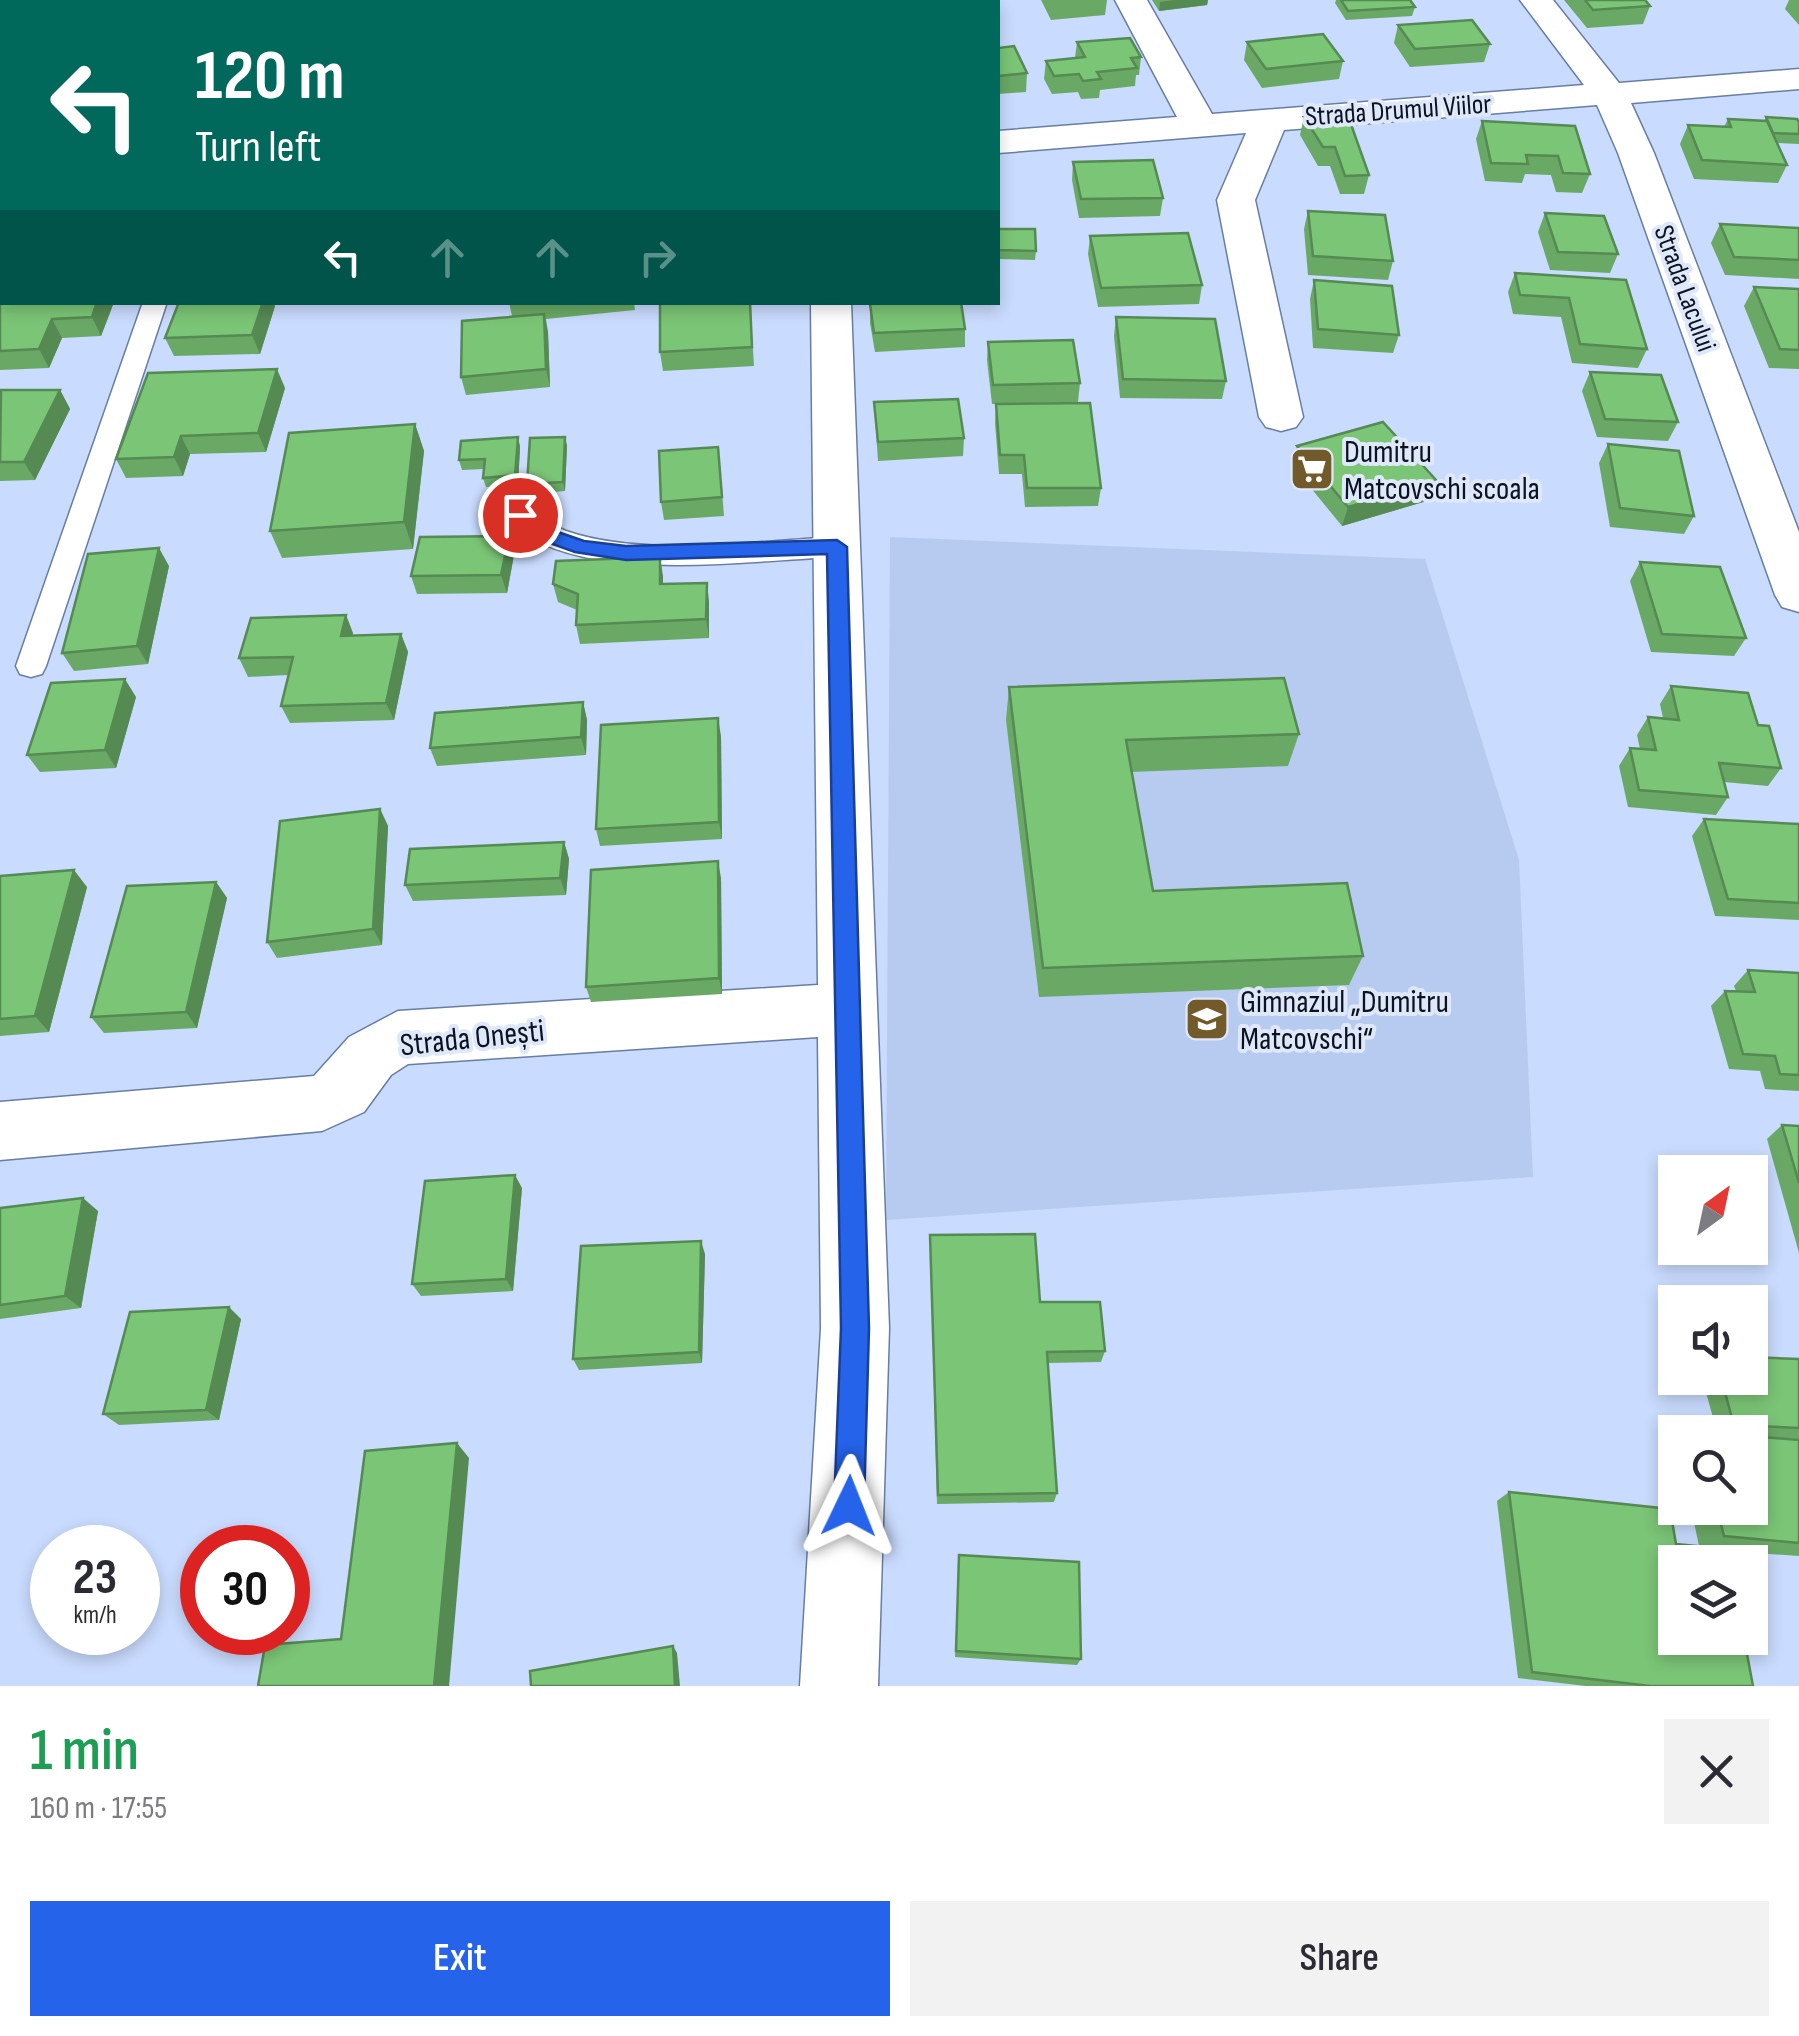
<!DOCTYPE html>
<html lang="en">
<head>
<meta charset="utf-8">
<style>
	:root { --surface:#fff; --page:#f2f2f3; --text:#2b2b33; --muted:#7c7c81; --accent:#2563eb }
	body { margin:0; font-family:"Sofia Sans Condensed",sans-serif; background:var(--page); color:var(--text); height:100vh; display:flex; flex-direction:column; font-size:38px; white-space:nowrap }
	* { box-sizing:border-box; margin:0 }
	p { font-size:32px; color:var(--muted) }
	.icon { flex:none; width:55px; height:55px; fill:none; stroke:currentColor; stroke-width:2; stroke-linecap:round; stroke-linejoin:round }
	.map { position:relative; height:1686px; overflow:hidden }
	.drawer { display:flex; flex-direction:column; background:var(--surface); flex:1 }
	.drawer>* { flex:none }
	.hud { position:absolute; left:0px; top:0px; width:1000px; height:305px; box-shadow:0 5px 15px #0003; background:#00695c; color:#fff; overflow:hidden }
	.needle { width:65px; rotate:33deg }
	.controls { position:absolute; left:1658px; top:1155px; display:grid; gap:20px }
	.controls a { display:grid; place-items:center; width:110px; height:110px; border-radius:0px; background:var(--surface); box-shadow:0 5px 15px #0003; font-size:50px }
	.speed { position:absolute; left:30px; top:1525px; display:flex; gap:20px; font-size:50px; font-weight:700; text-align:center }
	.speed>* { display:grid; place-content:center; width:130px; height:130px; border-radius:50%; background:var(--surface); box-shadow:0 5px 15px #0003; line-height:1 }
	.speed small { font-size:25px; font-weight:400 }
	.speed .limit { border:15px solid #d22; background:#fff; color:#111 }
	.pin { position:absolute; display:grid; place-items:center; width:85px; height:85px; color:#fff; margin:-42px; border:5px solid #fff; border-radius:50%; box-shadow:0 2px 10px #0007 }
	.me { position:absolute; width:110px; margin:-55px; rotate:2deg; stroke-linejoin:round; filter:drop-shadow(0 0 8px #0008) }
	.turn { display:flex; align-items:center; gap:35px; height:210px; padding:0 30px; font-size:45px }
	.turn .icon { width:130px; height:130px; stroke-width:2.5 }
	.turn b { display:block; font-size:70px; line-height:85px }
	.lanes { display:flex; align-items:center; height:95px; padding:0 30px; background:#0003; justify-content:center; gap:50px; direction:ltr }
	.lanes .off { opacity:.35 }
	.round { display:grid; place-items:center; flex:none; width:105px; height:105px; border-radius:0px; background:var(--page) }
	.headline { display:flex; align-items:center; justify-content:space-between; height:170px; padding:0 30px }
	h1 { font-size:60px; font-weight:600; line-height:75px; color:#1e9e55 }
	.action { display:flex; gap:20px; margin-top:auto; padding:20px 30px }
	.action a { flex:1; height:115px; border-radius:0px; background:var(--accent); color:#fff; font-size:40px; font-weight:600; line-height:115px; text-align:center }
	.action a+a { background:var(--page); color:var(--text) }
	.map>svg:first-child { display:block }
	.built { fill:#b7cbf1 }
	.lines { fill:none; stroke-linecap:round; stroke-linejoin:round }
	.service-casing { stroke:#687da3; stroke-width:3 }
	.minor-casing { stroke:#687da3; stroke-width:3 }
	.service { fill:#fff; fill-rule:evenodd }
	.minor { fill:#fff; fill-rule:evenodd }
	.wall { fill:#6aa965 }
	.shaded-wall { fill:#568a53 }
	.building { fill:#7bc576; stroke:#568a53; stroke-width:2.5 }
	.route { fill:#2563eb; stroke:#184099; stroke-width:2.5 }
	.labels { text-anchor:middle; stroke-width:8; stroke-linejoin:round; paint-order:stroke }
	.far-street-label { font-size:28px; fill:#0b1321; stroke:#dfe8f9 }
	.poi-label { font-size:32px; fill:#0b1321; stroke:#dfe8f9; text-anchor:start }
	.street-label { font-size:32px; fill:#0b1321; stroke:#dfe8f9 }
</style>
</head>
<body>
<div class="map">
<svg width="1799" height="1686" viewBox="0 0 1799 1686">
	<rect width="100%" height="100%" fill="#c9dbfe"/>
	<polygon class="built" points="890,537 1425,559 1519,860 1533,1177 886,1220"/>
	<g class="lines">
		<defs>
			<g id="service">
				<polygon points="143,302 167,302 46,666 42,674 31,677 20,674 16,666"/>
				<path d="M508 484C526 489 538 521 566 531 645 558 754 541 837 537L847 540 851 547 847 554 837 557C755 560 606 581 534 539 516 528 504 511 494 493L498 487Z"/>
			</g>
			<g id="minor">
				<polygon points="770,0 802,0 803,2 771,2"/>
				<polygon points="1115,0 1147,0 1212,114 1584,85 1520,0 1553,0 1619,83 1799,69 1799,89 1631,103 1654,153 1799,532 1799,612 1782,607 1775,595 1618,153 1597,105 1284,130 1255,200 1303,417 1296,427 1281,431 1266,427 1259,417 1217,200 1246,133 998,153 998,131 1177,117"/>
				<polygon points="811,302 851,302 889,1328 878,1686 800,1686 821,1328 818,1037 408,1064 391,1075 364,1112 322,1131 0,1160 0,1102 314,1076 349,1037 398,1011 818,985"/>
			</g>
		</defs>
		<use href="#service" class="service-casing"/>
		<use href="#minor" class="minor-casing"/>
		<use href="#service" class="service"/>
		<use href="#minor" class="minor"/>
	</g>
	<g class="wall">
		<rect x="439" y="0" width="70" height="2"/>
		<rect x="514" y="0" width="92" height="2"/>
		<polygon points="628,0 701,0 702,2 629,2"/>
		<polygon points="900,0 934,0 900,2"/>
		<polygon points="1041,0 1107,0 1105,15 1051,20"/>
		<polygon points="1152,0 1208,0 1207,5 1159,11"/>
		<polygon points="1336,0 1410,0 1415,7 1412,16 1346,20 1335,3"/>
		<polygon points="1564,0 1645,0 1650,6 1643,24 1587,28"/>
		<polygon points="1789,0 1799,0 1799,25 1785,9"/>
		<polygon points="1398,25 1490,44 1484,62 1410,67 1394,43"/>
		<polygon points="1077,42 1141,57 1139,75 1136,75 1135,86 1100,90 1099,98 1081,99 1078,92 1052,94 1044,79 1046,61 1075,58"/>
		<polygon points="1247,42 1343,61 1339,79 1262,88 1244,60"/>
		<polygon points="998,48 1027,73 1026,92 998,94"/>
		<polygon points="1304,117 1369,175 1364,194 1340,194 1330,166 1318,166 1300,135"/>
		<polygon points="1766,117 1799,122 1799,144 1777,143 1787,165 1778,183 1694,179 1680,144 1688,125 1724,127 1728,119 1764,121"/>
		<polygon points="1482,121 1575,126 1590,174 1582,193 1556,192 1551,175 1525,174 1522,183 1485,181 1476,139"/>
		<polygon points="1073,162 1163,198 1160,216 1079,218 1072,180"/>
		<polygon points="1308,211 1393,261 1388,280 1308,275 1304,229"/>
		<polygon points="1545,213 1618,254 1610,273 1550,270 1538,232"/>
		<polygon points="1720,224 1799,228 1799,279 1725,275 1711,243"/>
		<polygon points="998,229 1036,251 1035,260 998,259"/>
		<polygon points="1090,236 1202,285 1199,304 1098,307 1088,254"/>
		<polygon points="1515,273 1626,280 1647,349 1638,368 1572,363 1561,317 1513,314 1508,292"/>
		<polygon points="0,276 2,302 114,302 101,336 62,338 49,368 0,370"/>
		<polygon points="1314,280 1399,335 1393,353 1313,348 1310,299"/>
		<polygon points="1754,287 1799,289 1799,369 1769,368 1744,306"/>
		<polygon points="509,302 634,302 635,310 546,319 548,332 550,387 466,395 461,377 512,316"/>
		<polygon points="750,302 754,366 663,371 660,352"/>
		<polygon points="870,304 965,329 965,347 875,352 870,323"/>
		<polygon points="275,306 260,354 174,356 165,338"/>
		<polygon points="1116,317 1226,381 1222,399 1120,398 1114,336"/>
		<polygon points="988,342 1080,383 1078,402 992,404 987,360"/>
		<polygon points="1590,372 1678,422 1668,441 1597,437 1582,391"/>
		<polygon points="285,388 266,452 190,454 183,476 126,478 116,459"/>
		<polygon points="60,390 70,409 35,480 0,481 0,392"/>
		<polygon points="874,402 964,438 963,456 878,461"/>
		<polygon points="996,404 1101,488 1098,506 1025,507 1022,474 999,474 995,423"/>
		<polygon points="415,424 424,451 413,549 282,558 270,531"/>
		<polygon points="518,437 520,447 518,485 486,487 483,478 484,469 462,470 459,460"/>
		<polygon points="565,437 567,446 565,491 529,494 527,484"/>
		<polygon points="1608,444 1694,516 1684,534 1610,527 1599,463"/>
		<polygon points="1297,446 1437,481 1430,500 1342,526 1292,465"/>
		<polygon points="720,465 724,516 664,520 661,502"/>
		<polygon points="509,536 514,555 507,593 417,594 411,576"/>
		<polygon points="660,557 663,584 709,601 709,638 580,644 576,625 577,610 558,602 553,584"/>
		<polygon points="1640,562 1746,638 1734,656 1651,652 1630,581"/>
		<polygon points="169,566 148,664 74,671 62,653"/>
		<polygon points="346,615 353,635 401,634 408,652 394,720 290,723 281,706 288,675 248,677 239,658"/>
		<polygon points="1671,686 1758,725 1781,768 1768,786 1724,782 1728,797 1716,815 1628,807 1619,766 1630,748 1640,749 1637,735 1648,717 1663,718 1660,704"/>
		<polygon points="1009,687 1299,734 1288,766 1131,772 1153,891 1363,956 1349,985 1039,997 1006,720"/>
		<polygon points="136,697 116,768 40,772 27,755"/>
		<polygon points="583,702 587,720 586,755 437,766 430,748"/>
		<polygon points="721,736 722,839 600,846 596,829"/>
		<polygon points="380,809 388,826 382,945 277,958 267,942"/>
		<polygon points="1704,819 1799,824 1799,920 1715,916 1692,836"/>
		<polygon points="564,842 569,859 566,895 413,901 405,885"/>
		<polygon points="0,876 87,887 49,1032 0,1036"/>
		<polygon points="721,878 722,994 591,1002 586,987"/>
		<polygon points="216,882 227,898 197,1028 104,1033 91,1017"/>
		<polygon points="1748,970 1799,973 1799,1091 1765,1089 1760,1071 1729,1069 1711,1006 1725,991 1736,991 1734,986"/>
		<polygon points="1782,1125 1799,1126 1799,1253 1767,1139"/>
		<polygon points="522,1188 513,1291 421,1296 412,1284"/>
		<polygon points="0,1208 98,1211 81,1308 0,1319"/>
		<polygon points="930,1235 1105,1351 1101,1362 1048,1363 1057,1493 1054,1502 937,1504"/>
		<polygon points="705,1254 702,1363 579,1370 573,1359"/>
		<polygon points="241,1319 219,1420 119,1425 103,1414"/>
		<polygon points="1799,1359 1799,1439 1760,1437 1799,1440 1799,1556 1726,1551 1753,1686 1586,1686 1518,1678 1497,1501 1509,1492 1676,1544 1699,1546 1691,1508 1750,1508 1750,1432 1717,1432 1702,1378 1750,1378"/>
		<polygon points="959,1555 1081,1659 1077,1665 955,1657"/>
	</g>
	<g class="shaded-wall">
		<polygon points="1174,0 1208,0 1207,5 1159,11 1160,2"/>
		<polygon points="97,302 114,302 101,336 92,317"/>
		<polygon points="263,302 274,302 275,306 260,354 252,335"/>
		<polygon points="544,314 548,332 550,387 546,369"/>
		<polygon points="52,319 62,338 49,368 39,349"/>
		<polygon points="277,369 285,388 266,452 258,433"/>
		<polygon points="60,390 70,409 35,480 24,462"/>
		<polygon points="415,424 424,451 413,549 404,522"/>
		<polygon points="181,436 190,454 183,476 174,457"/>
		<polygon points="518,437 520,447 518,485 515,475"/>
		<polygon points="565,437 567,446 565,491 563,482"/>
		<polygon points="1437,481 1430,500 1342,526 1348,507"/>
		<polygon points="509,536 514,555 507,593 501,575"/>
		<polygon points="159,548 169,566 148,664 137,646"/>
		<polygon points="660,557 663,576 663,603 660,584"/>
		<polygon points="707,583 709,601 709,638 706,619"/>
		<polygon points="346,615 353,633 349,654 341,636"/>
		<polygon points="401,634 408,652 394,720 386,703"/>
		<polygon points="125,679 136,697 116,768 105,750"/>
		<polygon points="583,702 587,720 586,755 581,737"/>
		<polygon points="718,718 721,736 722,839 719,822"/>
		<polygon points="380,809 388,826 382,945 373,929"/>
		<polygon points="564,842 569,859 566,895 560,878"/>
		<polygon points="718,861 721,878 722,994 719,978"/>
		<polygon points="74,870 87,887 49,1032 35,1016"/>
		<polygon points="216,882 227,898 197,1028 186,1012"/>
		<polygon points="515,1175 522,1188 513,1291 506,1279"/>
		<polygon points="83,1198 98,1211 81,1308 65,1296"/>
		<polygon points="701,1241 705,1254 702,1363 699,1352"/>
		<polygon points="229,1307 241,1319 219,1420 206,1410"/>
		<polygon points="457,1443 469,1458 449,1686 434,1686"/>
		<polygon points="673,1646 677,1653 680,1686 675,1686"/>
	</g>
	<g class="building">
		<polygon points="113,0 182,0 181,2 112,2"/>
		<polygon points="207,0 282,0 282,2 206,2"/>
		<rect x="337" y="0" width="64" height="2"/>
		<rect x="582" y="0" width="24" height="2"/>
		<polygon points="1341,0 1410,0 1415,7 1348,11"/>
		<polygon points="1585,0 1645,0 1650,6 1593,10"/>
		<polygon points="1472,20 1490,44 1415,49 1398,25"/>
		<polygon points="1323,34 1343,61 1266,69 1247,42"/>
		<polygon points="1130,38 1141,57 1131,58 1137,68 1097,72 1101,79 1083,81 1079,74 1054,76 1046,61 1085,57 1077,42"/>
		<polygon points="1014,46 1027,73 998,76 998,48"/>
		<polygon points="1347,113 1369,175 1345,176 1335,147 1323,147 1304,117"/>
		<polygon points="1766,117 1797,119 1799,122 1799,134 1773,133"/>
		<polygon points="1728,119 1767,121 1787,165 1702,160 1688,125 1731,127"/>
		<polygon points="1482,121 1575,126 1590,174 1563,173 1558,156 1526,155 1528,164 1491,163"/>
		<polygon points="1153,160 1163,198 1081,199 1073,162"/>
		<polygon points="1308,211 1385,215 1393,261 1313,256"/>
		<polygon points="1545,213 1604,216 1618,254 1558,252"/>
		<polygon points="1720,224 1799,228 1799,260 1734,257"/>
		<polygon points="998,229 1035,229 1036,251 998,250"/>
		<polygon points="1188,233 1202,285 1101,288 1090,236"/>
		<polygon points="1515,273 1626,280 1647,349 1580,344 1569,298 1520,295"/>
		<polygon points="0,276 2,276 2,302 97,302 92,317 52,319 39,349 0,351"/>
		<polygon points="1314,280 1392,286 1399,335 1318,329"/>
		<polygon points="1754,287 1799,289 1799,350 1780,349"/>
		<polygon points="179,302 263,302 252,335 165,338"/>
		<polygon points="660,302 750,302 752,347 660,352"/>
		<polygon points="895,302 961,302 965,329 874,333 870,304"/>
		<polygon points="544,314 546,369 461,377 462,321"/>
		<polygon points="1116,317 1215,319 1226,381 1123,379"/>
		<polygon points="1073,340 1080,383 993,385 988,342"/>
		<polygon points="277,369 258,433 181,436 174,457 116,459 148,373"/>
		<polygon points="1590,372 1661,375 1678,422 1605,419"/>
		<polygon points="1,390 60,390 24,462 0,462"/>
		<polygon points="958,399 964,438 878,442 874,402"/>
		<polygon points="1090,403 1101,488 1027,488 1024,455 1000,455 996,404"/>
		<polygon points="1383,422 1437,481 1348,507 1297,446"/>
		<polygon points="415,424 404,522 270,531 289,433"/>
		<polygon points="518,437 515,475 483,478 485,459 459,460 461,441"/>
		<polygon points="565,437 563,482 527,484 530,438"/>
		<polygon points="1608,444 1679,451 1694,516 1620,508"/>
		<polygon points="718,447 722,497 661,502 659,451"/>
		<polygon points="509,536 501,575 411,576 420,537"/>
		<polygon points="159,548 137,646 62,653 88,554"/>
		<polygon points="660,557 660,584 707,583 706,619 576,625 578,594 553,584 556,561"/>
		<polygon points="1640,562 1720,567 1746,638 1662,634"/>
		<polygon points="346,615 341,636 401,634 386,703 281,706 293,657 239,658 251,618"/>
		<polygon points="1284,678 1299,734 1126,740 1153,891 1347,883 1363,956 1043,968 1009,687"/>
		<polygon points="125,679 105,750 27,755 51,683"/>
		<polygon points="1671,686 1748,693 1758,725 1769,726 1781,768 1719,763 1728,797 1639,790 1630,748 1656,750 1648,717 1679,720"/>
		<polygon points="583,702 581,737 430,748 435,713"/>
		<polygon points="718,718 719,822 596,829 601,725"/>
		<polygon points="380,809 373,929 267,942 280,821"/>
		<polygon points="1704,819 1799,824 1799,903 1728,899"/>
		<polygon points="564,842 560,878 405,885 410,849"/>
		<polygon points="718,861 719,978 586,987 591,870"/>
		<polygon points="74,870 35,1016 0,1019 0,876"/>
		<polygon points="216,882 186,1012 91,1017 127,886"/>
		<polygon points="1748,970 1799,973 1799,1075 1780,1074 1775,1056 1743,1054 1725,991 1755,992"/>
		<polygon points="1782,1125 1799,1126 1799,1183"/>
		<polygon points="515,1175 506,1279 412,1284 425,1181"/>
		<polygon points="83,1198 65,1296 0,1305 0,1208"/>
		<polygon points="1035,1234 1040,1302 1100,1302 1105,1351 1047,1352 1057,1493 938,1495 930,1235"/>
		<polygon points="701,1241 699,1352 573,1359 581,1246"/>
		<polygon points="229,1307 206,1410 103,1414 130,1312"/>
		<polygon points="1750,1357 1799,1359 1799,1428 1734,1425 1721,1378 1750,1378"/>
		<polygon points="1750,1436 1799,1440 1799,1543 1724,1536 1717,1508 1750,1508"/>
		<polygon points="457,1443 434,1686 258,1686 265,1645 341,1639 365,1451"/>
		<polygon points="1509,1492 1670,1509 1676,1544 1726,1549 1729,1562 1675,1562 1675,1638 1744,1638 1753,1686 1650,1686 1532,1672"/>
		<polygon points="959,1555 1079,1562 1081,1659 956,1651"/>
		<polygon points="673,1646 675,1686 531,1686 530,1671"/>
	</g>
	<polygon class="route" points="520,508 555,531 584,541 626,546 837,540 847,547 869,1328 864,1506 860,1517 849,1521 838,1517 834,1506 841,1328 827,554 626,560 575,552 541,540 513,519 513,510"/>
	<defs>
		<symbol id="supermarket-square" viewBox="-11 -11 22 22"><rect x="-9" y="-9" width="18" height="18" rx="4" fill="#725a2a" stroke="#dfe8f9"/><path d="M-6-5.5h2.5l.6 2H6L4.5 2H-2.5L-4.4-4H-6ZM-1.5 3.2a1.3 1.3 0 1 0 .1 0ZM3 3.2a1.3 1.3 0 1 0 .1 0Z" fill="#fff"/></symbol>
		<symbol id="school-square" viewBox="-11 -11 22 22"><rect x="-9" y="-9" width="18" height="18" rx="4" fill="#725a2a" stroke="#dfe8f9"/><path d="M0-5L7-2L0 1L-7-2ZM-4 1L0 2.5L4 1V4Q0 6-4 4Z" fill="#fff"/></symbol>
	</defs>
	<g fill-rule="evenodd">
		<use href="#supermarket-square" x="1287" y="444" width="50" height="50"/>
		<use href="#school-square" x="1182" y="994" width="50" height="50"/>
	</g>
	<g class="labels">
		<g class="far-street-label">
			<text transform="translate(1398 109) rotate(-4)" y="10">Strada Drumul Viilor</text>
			<text transform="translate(1686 288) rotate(70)" y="10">Strada Lacului</text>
		</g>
		<g class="poi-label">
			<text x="1344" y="462">Dumitru<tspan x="1344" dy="37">Matcovschi scoala</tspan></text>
			<text x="1240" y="1012">Gimnaziul „Dumitru<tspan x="1240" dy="37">Matcovschi“</tspan></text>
		</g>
		<g class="street-label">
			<text transform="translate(472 1037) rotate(-6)" y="11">Strada Onești</text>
		</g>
	</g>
</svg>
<div class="controls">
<a><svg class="needle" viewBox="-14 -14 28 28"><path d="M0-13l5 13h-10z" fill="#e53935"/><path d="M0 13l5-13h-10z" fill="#7c7c81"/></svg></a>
<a><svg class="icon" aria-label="sound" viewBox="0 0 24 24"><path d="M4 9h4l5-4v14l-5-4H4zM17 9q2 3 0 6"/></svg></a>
<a><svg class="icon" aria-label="search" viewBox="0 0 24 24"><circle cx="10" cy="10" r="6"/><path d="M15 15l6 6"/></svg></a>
<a><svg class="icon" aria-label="layers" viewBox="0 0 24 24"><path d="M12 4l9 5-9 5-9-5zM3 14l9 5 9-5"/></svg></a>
</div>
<div class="speed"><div>23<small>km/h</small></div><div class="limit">30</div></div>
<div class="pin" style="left:520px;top:515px;background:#d93025"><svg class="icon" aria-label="arrive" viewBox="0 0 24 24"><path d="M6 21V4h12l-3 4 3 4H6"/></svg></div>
<svg class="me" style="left:849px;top:1506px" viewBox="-20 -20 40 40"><path d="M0-17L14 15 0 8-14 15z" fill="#2563eb" stroke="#fff" stroke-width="4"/></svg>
<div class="hud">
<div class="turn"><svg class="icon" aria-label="left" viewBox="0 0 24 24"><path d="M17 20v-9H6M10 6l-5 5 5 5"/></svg><div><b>120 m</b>Turn left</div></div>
<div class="lanes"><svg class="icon" aria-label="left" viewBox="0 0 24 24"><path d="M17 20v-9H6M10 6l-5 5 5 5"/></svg><svg class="icon off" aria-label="ahead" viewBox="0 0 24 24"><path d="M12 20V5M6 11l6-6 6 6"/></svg><svg class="icon off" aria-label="ahead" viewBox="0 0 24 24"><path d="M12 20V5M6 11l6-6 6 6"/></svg><svg class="icon off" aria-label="right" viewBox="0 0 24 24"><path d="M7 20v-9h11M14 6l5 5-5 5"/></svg></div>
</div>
</div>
<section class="drawer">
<div class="headline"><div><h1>1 min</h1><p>160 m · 17:55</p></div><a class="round"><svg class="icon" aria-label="close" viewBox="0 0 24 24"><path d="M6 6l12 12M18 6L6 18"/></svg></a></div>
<div class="action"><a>Exit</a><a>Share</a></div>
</section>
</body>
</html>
